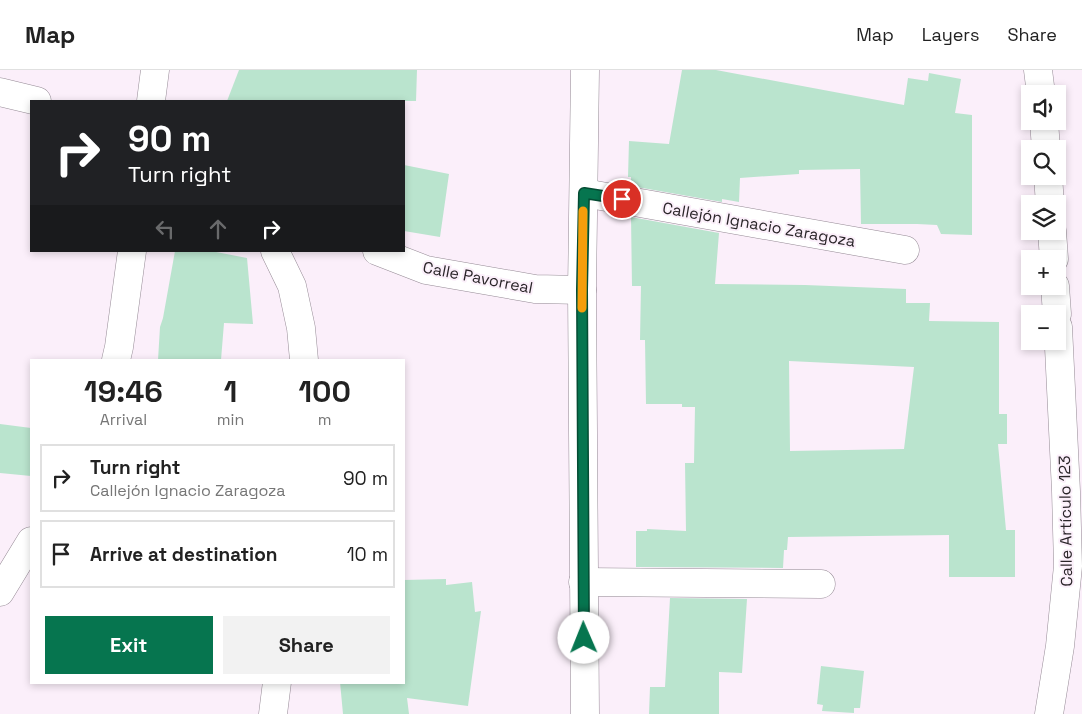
<!DOCTYPE html>
<html lang="en">
<head>
<meta charset="utf-8">
<style>
	:root { --surface:#fff; --page:#f2f2f2; --text:#222; --muted:#767676; --line:#e0e0e0; --accent:#06754f }
	body { margin:0; font-family:"Space Grotesk",sans-serif; background:var(--page); color:var(--text); height:100vh; display:flex; flex-direction:column; font-size:19px; white-space:nowrap }
	* { box-sizing:border-box; margin:0 }
	p { font-size:16px; color:var(--muted) }
	.icon { flex:none; width:28px; height:28px; fill:none; stroke:currentColor; stroke-width:2; stroke-linecap:round; stroke-linejoin:round }
	.map { position:relative; flex:1; overflow:hidden }
	.side { position:absolute; left:30px; top:289px; width:375px; height:325px; display:flex; flex-direction:column; background:var(--surface); border-radius:0px; box-shadow:0 2px 8px #0003 }
	.side>* { flex:none }
	.top-card { position:absolute; left:30px; top:30px; width:375px; height:152px; border-radius:0px; box-shadow:0 2px 8px #0003; background:#202124; color:#fff; overflow:hidden }
	.controls { position:absolute; left:1021px; top:15px; display:grid; gap:10px }
	.controls a { display:grid; place-items:center; width:45px; height:45px; border-radius:0px; background:var(--surface); box-shadow:0 2px 8px #0003; font-size:25px }
	.pin { position:absolute; display:grid; place-items:center; width:42px; height:42px; color:#fff; margin:-21px; border:2px solid #fff; border-radius:50%; box-shadow:0 1px 5px #0007 }
	.me { position:absolute; width:55px; margin:-28px; rotate:359deg; stroke-linejoin:round; filter:drop-shadow(0 0 4px #0008) }
	.turn { display:flex; align-items:center; gap:18px; height:105px; padding:0 15px; font-size:22px }
	.turn .icon { width:65px; height:65px; stroke-width:2.5 }
	.turn b { display:block; font-size:35px; line-height:42px }
	.lanes { display:flex; align-items:center; height:48px; padding:0 15px; background:#0003; justify-content:center; gap:25px; direction:ltr }
	.lanes .off { opacity:.35 }
	.eta { display:flex; justify-content:space-evenly; align-items:center; height:85px; text-align:center }
	.eta b { font-size:30px; font-weight:600; line-height:35px }
	.button { display:flex; gap:10px; margin-top:auto; padding:10px 15px }
	.button a { flex:1; height:58px; border-radius:0px; background:var(--accent); color:#fff; font-size:20px; font-weight:600; line-height:58px; text-align:center }
	.button a+a { background:var(--page); color:var(--text) }
	ul { padding:0; list-style:none }
	li { display:flex; align-items:center; gap:15px; height:68px; margin:0 10px 8px; padding:0 5px; border:2px solid var(--line); border-radius:0px }
	li div { flex:1 }
	li b { display:block; font-size:19px }
	li em { font-style:normal }
	header { display:flex; align-items:center; gap:30px; box-sizing:border-box; height:70px; padding:0 25px; background:var(--surface); border-bottom:1px solid var(--line) }
	header strong { font-size:24px }
	nav { display:flex; gap:28px; margin-inline-start:auto; font-size:18px }
	.map>svg:first-child { display:block }
	.building { fill:#bae4ce; fill-rule:evenodd }
	.lines { fill:none; stroke-linecap:round; stroke-linejoin:round }
	.minor-casing { stroke:#958a95; stroke-width:29 }
	.minor { stroke:#fff; stroke-width:28 }
	.route-casing { stroke:#044c33; stroke-width:12 }
	.route { stroke:#06754f; stroke-width:9 }
	.slow { stroke:#f59e0b; stroke-width:9 }
	.labels { text-anchor:middle; stroke-width:4; stroke-linejoin:round; paint-order:stroke }
	.street-label { font-size:16px; fill:#2a2529; stroke:#fbeffa }
</style>
</head>
<body>
<header>
<strong>Map</strong>
<nav><a>Map</a><a>Layers</a><a>Share</a></nav>
</header>
<div class="map">
<svg width="1082" height="644" viewBox="0 0 1082 644">
	<rect width="100%" height="100%" fill="#fbeffa"/>
	<g class="building">
		<polygon points="239,0 417,0 416,31 227,31"/>
		<polygon points="682,0 716,0 904,35 908,8 928,11 929,3 961,9 955,43 972,45 972,165 941,164 937,155 917,154 861,154 860,99 799,100 799,104 740,108 739,132 722,129 722,132 631,116 631,107 628,107 629,71 669,74"/>
		<polygon points="404,95 449,104 440,167 404,161"/>
		<path d="M631 147 719 163 715 214 805 215 906 219V233H930L929 251 999 252V344H1007V374H998L1006 460H1015V507H949V465L788 467 787 480H784L783 498 636 497V461H647V459L686 461 685 393H694L695 337H682V334H646L645 270H640L641 216H632ZM789 291 914 297 904 379 790 381Z"/>
		<polygon points="175,181 211,181 247,188 253,254 224,253 221,290 158,290 160,257 163,248"/>
		<polygon points="0,354 31,358 31,406 0,403"/>
		<polygon points="446,509 446,515 472,512 475,542 481,541 468,636 407,628 409,644 343,644 340,612 404,612 404,510"/>
		<polygon points="670,528 747,529 742,603 719,602 719,644 649,644 650,617 665,617"/>
		<polygon points="821,596 864,601 860,638 854,638 854,643 822,641 823,635 817,634"/>
	</g>
	<g class="lines">
		<defs>
			<g id="minor">
				<polyline points="1038,0 1041,24"/>
				<polyline points="0,22 37,31"/>
				<polyline points="151,31 155,0"/>
				<polyline points="1044,51 1046,79"/>
				<polyline points="1048,106 1050,134"/>
				<polyline points="584,123 905,180"/>
				<polyline points="1052,161 1054,189"/>
				<polyline points="275,181 292,216 301,258 304,290"/>
				<polyline points="377,181 426,200 535,219 582,220"/>
				<polyline points="1055,216 1057,244"/>
				<polyline points="116,290 119,277 132,181"/>
				<polyline points="583,512 821,514"/>
				<polyline points="0,522 31,471"/>
				<polyline points="273,644 277,612"/>
				<polyline points="585,644 582,220 585,0"/>
				<polyline points="1049,644 1060,576 1068,496 1066,421 1058,257"/>
			</g>
		</defs>
		<use href="#minor" class="minor-casing"/>
		<use href="#minor" class="minor"/>
	</g>
	<g class="lines">
		<defs>
			<polyline id="route" points="584,568 582,220 584,123 622,129"/>
		</defs>
		<use href="#route" class="route-casing"/>
		<use href="#route" class="route"/>
		<polyline class="slow" points="582,238 583,141"/>
	</g>
	<g class="labels">
		<g class="street-label">
			<text transform="translate(759 154) rotate(10)" y="6">Callejón Ignacio Zaragoza</text>
			<text transform="translate(478 207) rotate(11)" y="6">Calle Pavorreal</text>
			<text transform="translate(1065 451) rotate(-91)" y="6">Calle Artículo 123</text>
		</g>
	</g>
</svg>
<div class="controls">
<a><svg class="icon" aria-label="sound" viewBox="0 0 24 24"><path d="M4 9h4l5-4v14l-5-4H4zM17 9q2 3 0 6"/></svg></a>
<a><svg class="icon" aria-label="search" viewBox="0 0 24 24"><circle cx="10" cy="10" r="6"/><path d="M15 15l6 6"/></svg></a>
<a><svg class="icon" aria-label="layers" viewBox="0 0 24 24"><path d="M12 4l9 5-9 5-9-5zM3 14l9 5 9-5"/></svg></a>
<a>+</a>
<a>−</a>
</div>
<div class="pin" style="left:622px;top:129px;background:#d93025"><svg class="icon" aria-label="arrive" viewBox="0 0 24 24"><path d="M6 21V4h12l-3 4 3 4H6"/></svg></div>
<svg class="me" style="left:584px;top:568px" viewBox="-20 -20 40 40"><circle r="19" fill="#fff"/><path d="M0-13L10 11 0 6-10 11z" fill="#06754f"/></svg>
<div class="top-card">
<div class="turn"><svg class="icon" aria-label="right" viewBox="0 0 24 24"><path d="M7 20v-9h11M14 6l5 5-5 5"/></svg><div><b>90 m</b>Turn right</div></div>
<div class="lanes"><svg class="icon off" aria-label="left" viewBox="0 0 24 24"><path d="M17 20v-9H6M10 6l-5 5 5 5"/></svg><svg class="icon off" aria-label="ahead" viewBox="0 0 24 24"><path d="M12 20V5M6 11l6-6 6 6"/></svg><svg class="icon" aria-label="right" viewBox="0 0 24 24"><path d="M7 20v-9h11M14 6l5 5-5 5"/></svg></div>
</div>
<section class="side">
<div class="eta">
<div><b>19:46</b><p>Arrival</p></div>
<div><b>1</b><p>min</p></div>
<div><b>100</b><p>m</p></div>
</div>
<ul>
<li><svg class="icon" aria-label="right" viewBox="0 0 24 24"><path d="M7 20v-9h11M14 6l5 5-5 5"/></svg><div><b>Turn right</b><p>Callejón Ignacio Zaragoza</p></div><em>90 m</em></li>
<li><svg class="icon" aria-label="arrive" viewBox="0 0 24 24"><path d="M6 21V4h12l-3 4 3 4H6"/></svg><div><b>Arrive at destination</b></div><em>10 m</em></li>
</ul>
<div class="button"><a>Exit</a><a>Share</a></div>
</section>
</div>
</body>
</html>
